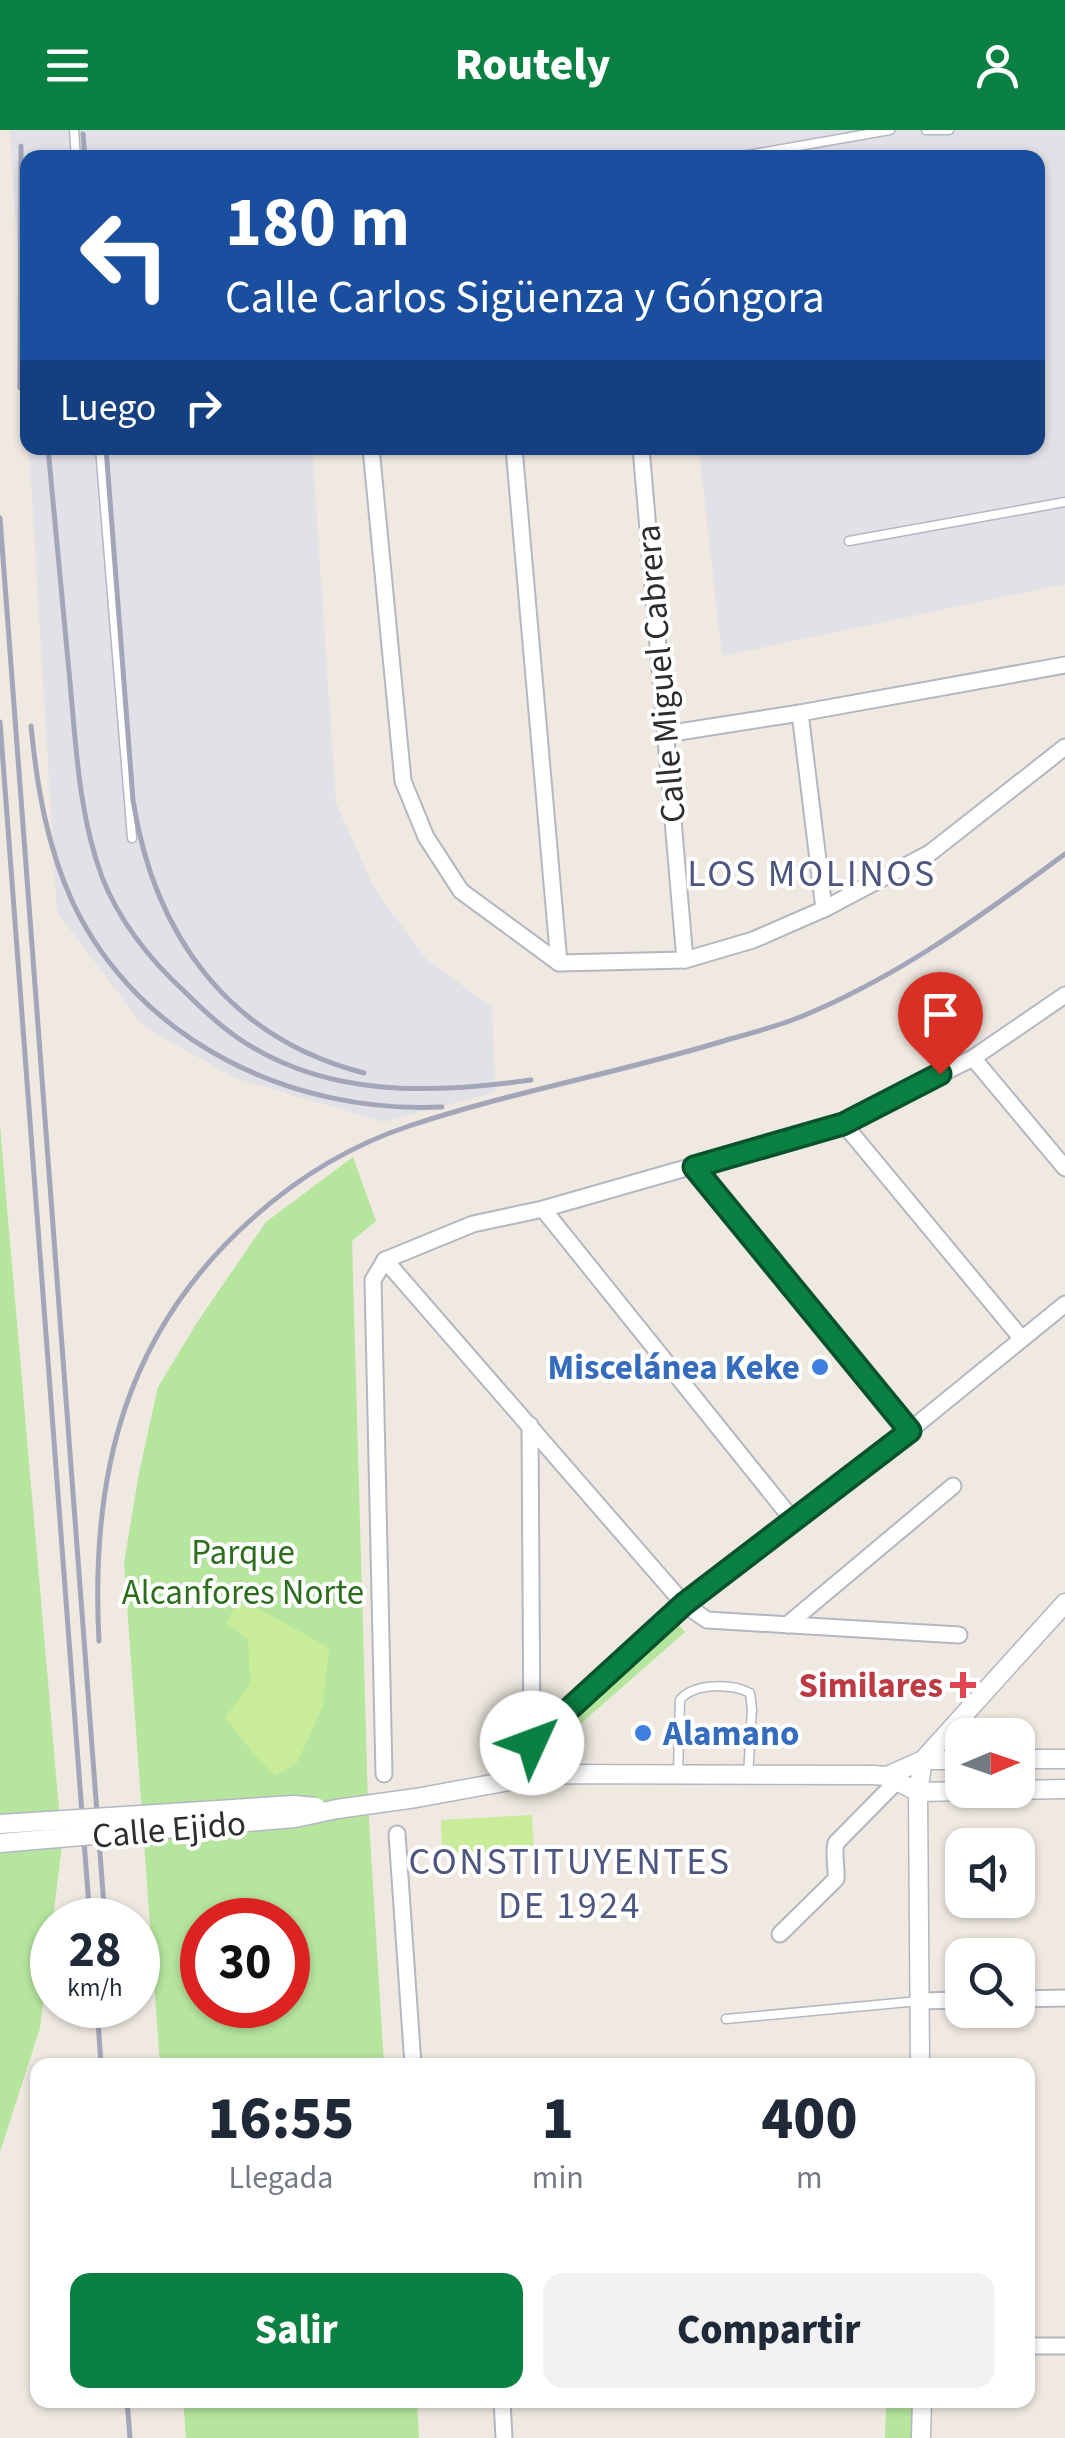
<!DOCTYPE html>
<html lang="es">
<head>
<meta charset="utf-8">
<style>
	:root { --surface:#fff; --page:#f2f2f3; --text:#1f2937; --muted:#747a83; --accent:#0b8043 }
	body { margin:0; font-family:"Source Sans 3",sans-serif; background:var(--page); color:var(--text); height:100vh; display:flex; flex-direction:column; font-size:38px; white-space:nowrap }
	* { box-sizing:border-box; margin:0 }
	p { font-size:32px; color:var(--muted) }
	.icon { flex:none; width:55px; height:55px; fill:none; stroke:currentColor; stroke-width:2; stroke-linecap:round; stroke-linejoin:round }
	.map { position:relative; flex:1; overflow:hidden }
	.side { position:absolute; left:30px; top:1928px; width:1005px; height:350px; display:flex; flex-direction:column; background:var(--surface); border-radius:20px; box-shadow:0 2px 8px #0004 }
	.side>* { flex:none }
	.hud { position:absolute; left:20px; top:20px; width:1025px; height:305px; border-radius:20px; box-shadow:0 2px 8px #0004; background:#1a4fa0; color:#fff; overflow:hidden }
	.needle { width:65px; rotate:88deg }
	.controls { position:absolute; left:945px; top:1588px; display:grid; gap:20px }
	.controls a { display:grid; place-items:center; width:90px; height:90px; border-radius:20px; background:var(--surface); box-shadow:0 2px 8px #0004; font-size:50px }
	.speed { position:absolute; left:30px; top:1768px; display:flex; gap:20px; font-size:50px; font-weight:700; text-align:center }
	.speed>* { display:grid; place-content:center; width:130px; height:130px; border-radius:50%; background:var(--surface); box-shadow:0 2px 8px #0004; line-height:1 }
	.speed small { font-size:25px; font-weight:400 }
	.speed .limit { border:15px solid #d22; background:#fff; color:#111 }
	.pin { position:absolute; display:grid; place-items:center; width:85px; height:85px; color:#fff; margin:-102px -42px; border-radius:50% 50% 50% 0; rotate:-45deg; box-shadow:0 0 10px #0007 }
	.pin .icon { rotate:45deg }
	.me { position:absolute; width:110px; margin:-55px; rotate:47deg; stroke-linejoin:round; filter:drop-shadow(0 0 8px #0008) }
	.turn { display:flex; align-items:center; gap:35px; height:210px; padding:0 40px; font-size:45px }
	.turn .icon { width:130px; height:130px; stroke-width:2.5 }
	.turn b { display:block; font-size:70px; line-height:85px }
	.then { display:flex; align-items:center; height:95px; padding:0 40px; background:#0003; gap:20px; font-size:38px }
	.eta { display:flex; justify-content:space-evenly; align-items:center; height:170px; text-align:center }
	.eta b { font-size:60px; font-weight:800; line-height:70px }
	.cta { display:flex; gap:20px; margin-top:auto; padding:20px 40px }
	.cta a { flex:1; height:115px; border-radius:20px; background:var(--accent); color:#fff; font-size:40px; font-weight:800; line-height:115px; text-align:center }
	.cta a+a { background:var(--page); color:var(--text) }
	header { display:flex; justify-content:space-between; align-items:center; height:130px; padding:0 40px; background:var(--accent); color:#fff; font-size:45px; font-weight:800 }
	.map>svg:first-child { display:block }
	.industrial { fill:#e3e1e8 }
	.medical { fill:#f5dfe0 }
	.green { fill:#b6e59e; fill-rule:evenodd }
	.pitch { fill:#c9ec9a }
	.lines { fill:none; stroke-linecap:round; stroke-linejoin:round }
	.service-casing { stroke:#b4b7c1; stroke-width:11 }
	.minor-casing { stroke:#b4b7c1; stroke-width:19 }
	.tertiary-casing { stroke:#b4b7c1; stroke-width:21 }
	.service { stroke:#fff; stroke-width:8 }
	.minor { stroke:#fff; stroke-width:15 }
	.tertiary { stroke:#fff; stroke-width:18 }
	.rail { stroke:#a3a6b8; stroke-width:5 }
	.tertiary-bridge-casing { stroke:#b4b7c1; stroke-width:21; stroke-linecap:butt }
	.tertiary-bridge { stroke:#fff; stroke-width:18 }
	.route-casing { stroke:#07532c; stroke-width:25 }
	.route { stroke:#0b8043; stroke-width:18 }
	.shop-dot { fill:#3f7fe0; stroke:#fff; stroke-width:4 }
	.health-dot { fill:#e0444e; stroke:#fff; stroke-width:4 }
	.labels { text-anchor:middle; stroke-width:8; stroke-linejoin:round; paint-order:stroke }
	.street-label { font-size:35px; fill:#2e2e2e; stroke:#fff }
	.shop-label { font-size:35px; font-weight:bold; fill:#366cbe; stroke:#fff; text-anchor:end }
	.park-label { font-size:35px; fill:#2c6e1b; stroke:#fff }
	.health-label { font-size:35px; font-weight:bold; fill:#be3a42; stroke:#fff; text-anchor:end }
	.neighbourhood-label { font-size:38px; letter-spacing:2.5px; fill:#4d5680; stroke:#fff }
</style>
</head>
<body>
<header><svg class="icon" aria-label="menu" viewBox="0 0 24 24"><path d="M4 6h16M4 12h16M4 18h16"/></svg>Routely<svg class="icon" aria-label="person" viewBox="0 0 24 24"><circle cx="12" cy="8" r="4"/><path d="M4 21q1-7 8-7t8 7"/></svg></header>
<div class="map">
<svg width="1065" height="2308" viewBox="0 0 1065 2308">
	<rect width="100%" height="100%" fill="#efe9e1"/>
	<g class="industrial">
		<polygon points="10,0 1065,0 1065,454 722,526 699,318 1038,318 1038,28 28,28 27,288"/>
		<polygon points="29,318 312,318 336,673 374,758 426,829 492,877 495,962 384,992 235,948 144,897 57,782"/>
	</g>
	<polygon class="medical" points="585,2270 865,2270 585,2276"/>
	<g class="green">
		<polygon points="0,996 62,1714 40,1898 0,2022"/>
		<path d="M353 1027 376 1091 352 1111 368 1674 384 1935H160L124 1433 139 1343 158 1257 200 1188 266 1092ZM202 1790H288V1875H202Z"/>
		<polygon points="674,1489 685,1502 562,1610 552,1600"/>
		<polygon points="183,2270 417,2270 419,2308 186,2308"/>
		<polygon points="886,2273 914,2273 914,2308 885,2308"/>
	</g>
	<g class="pitch">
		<polygon points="236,1475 252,1475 329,1518 323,1576 297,1633 275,1646 253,1623 225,1588 250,1554 248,1510 226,1493"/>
		<polygon points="532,1685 534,1720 442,1725 441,1690"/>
	</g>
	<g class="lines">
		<defs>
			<g id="service">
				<polyline points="74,0 76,28"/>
				<polyline points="926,0 949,0"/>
				<polyline points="731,28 890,0"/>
				<polyline points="100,318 132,708"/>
				<polyline points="849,411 1065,372"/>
				<path d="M678 1644 680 1570C693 1553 732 1553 750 1563L752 1579 748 1646"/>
				<polyline points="726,1889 919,1871"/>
			</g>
			<g id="minor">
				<polyline points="371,318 403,651 426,707 461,761 559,833 685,830 753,810 824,779 930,723 1065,617"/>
				<polyline points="514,318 559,833"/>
				<polyline points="641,318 685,830"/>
				<polyline points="800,583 824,779"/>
				<polyline points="666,604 800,583 1065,535"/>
				<polyline points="973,928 1065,1038"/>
				<polyline points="843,993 1022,1209"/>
				<polyline points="693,1037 909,1301"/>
				<polyline points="543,1079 792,1389"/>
				<polyline points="385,1130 684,1474 707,1490 959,1505"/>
				<polyline points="530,1295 532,1613 538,1645"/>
				<polyline points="787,1495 953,1356"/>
				<polyline points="532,1613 684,1474 909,1301 1065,1174"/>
				<polyline points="384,1644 373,1150 385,1130 473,1094 543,1079 843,993 973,928 1065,865"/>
				<polyline points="397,1704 413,1935"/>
				<path d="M780 1804 836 1749C837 1736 833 1726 836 1713L897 1651"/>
				<polyline points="1018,1869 1065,1868"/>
				<polyline points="919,1871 962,1870"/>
				<polyline points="1028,2216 1065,2216"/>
				<polyline points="502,2270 504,2308"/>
			</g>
			<g id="tertiary">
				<polyline points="1018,1629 1065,1629"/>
				<polyline points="887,1646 923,1630 962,1630"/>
				<polyline points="337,1679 416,1668 547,1644 873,1645 887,1646 918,1662 1065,1659"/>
				<polyline points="920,1935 918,1662 923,1630 1065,1473"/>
				<polyline points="921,2308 922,2270"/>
			</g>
		</defs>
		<use href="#service" class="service-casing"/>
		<use href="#minor" class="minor-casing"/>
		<use href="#tertiary" class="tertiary-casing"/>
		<use href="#service" class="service"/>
		<use href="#minor" class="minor"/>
		<use href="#tertiary" class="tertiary"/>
		<g class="rail">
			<polyline points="83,4 85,28"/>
			<polyline points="20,258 21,16"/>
			<path d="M48 318C55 396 63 474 70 552 76 617 79 685 102 747 120 793 150 830 186 863 202 879 219 895 238 908 325 968 431 964 531 950"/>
			<path d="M106 318 133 670C154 805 228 908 364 943"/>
			<polyline points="0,388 105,1790"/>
			<polyline points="0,592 90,1790"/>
			<path d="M31 596C37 657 47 717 73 773 139 912 292 984 442 977"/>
			<path d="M99 1511C90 1344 125 1201 254 1087 299 1047 352 1015 409 996 514 961 624 942 730 909 752 903 774 897 795 889 894 850 980 787 1065 724"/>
			<polyline points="97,1875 101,1935"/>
			<polyline points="127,2270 130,2308"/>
		</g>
		<defs>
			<g id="tertiary-bridge">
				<polyline points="0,1694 294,1675 316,1677"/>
				<polyline points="0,1713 295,1688 337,1679"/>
			</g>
		</defs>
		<use href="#tertiary-bridge" class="tertiary-bridge-casing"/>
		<use href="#tertiary-bridge" class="tertiary-bridge"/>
	</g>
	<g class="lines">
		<defs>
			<polyline id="route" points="532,1613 684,1474 910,1301 694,1037 843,994 940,944"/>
		</defs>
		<use href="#route" class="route-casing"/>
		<use href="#route" class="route"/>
	</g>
	<g class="shop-dot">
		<circle cx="820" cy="1237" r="10"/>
		<circle cx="643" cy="1603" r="10"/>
	</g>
	<path class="health-dot" d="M958 1540h10v10h10v10h-10v10h-10v-10h-10v-10h10z"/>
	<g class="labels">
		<g class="street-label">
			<text transform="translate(660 544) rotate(-95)" y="12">Calle Miguel Cabrera</text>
			<text transform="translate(169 1699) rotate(-5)" y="12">Calle Ejido</text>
		</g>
		<g class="shop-label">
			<text x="800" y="1249">Miscelánea Keke</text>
			<text x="663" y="1615" text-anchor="start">Alamano</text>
		</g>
		<g class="park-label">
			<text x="243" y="1434">Parque<tspan x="243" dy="40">Alcanfores Norte</tspan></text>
		</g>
		<g class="health-label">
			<text x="943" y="1567">Similares</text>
		</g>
		<g class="neighbourhood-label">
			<text x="812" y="756">LOS MOLINOS</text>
			<text x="570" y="1744">CONSTITUYENTES<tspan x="570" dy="44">DE 1924</tspan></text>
		</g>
	</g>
</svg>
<div class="controls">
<a><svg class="needle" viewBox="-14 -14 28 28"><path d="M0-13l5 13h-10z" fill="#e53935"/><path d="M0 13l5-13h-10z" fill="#747a83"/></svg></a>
<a><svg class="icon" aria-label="sound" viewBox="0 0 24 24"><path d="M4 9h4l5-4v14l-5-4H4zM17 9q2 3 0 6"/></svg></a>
<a><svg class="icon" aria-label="search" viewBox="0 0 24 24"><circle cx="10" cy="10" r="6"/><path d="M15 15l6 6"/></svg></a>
</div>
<div class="speed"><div>28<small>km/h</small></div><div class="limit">30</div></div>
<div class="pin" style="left:940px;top:944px;background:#d93025"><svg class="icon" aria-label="arrive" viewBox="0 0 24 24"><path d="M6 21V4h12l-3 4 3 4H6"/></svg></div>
<svg class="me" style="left:532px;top:1613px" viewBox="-20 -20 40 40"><circle r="19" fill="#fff"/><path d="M0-13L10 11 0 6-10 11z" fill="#0b8043"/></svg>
<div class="hud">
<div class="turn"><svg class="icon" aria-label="left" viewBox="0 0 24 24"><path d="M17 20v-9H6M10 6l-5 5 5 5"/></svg><div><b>180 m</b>Calle Carlos Sigüenza y Góngora</div></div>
<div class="then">Luego<svg class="icon" aria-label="right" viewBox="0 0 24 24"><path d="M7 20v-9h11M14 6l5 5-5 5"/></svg></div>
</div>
<section class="side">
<div class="eta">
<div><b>16:55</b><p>Llegada</p></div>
<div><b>1</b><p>min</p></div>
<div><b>400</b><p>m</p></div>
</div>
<div class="cta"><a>Salir</a><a>Compartir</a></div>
</section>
</div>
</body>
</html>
